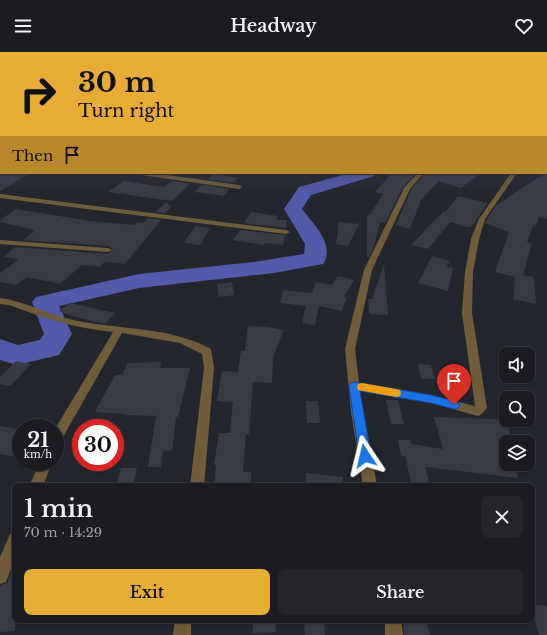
<!DOCTYPE html>
<html lang="en">
<head>
<meta charset="utf-8">
<style>
	:root { --surface:#1b1c22; --page:#24252a; --text:#f1f3f6; --muted:#a0a1a5; --line:#393a40; --accent:#e6ac36 }
	body { margin:0; font-family:"Libre Baskerville",serif; background:var(--page); color:var(--text); height:100vh; display:flex; flex-direction:column; font-size:15px; white-space:nowrap }
	* { box-sizing:border-box; margin:0 }
	p { font-size:13px; color:var(--muted) }
	.icon { flex:none; width:22px; height:22px; fill:none; stroke:currentColor; stroke-width:2; stroke-linecap:round; stroke-linejoin:round }
	.map { position:relative; flex:1; overflow:hidden }
	.details { position:absolute; left:12px; top:431px; width:523px; height:140px; display:flex; flex-direction:column; background:var(--surface); border-radius:8px; box-shadow:0 1px 3px #0004,0 0 0 1px var(--line) }
	.details>* { flex:none }
	.top-card { position:absolute; left:0px; top:0px; width:547px; height:122px; box-shadow:0 1px 3px #0004,0 0 0 1px var(--line); background:#e6ac36; color:#111; overflow:hidden }
	.tools { position:absolute; left:499px; top:295px; display:grid; gap:8px }
	.tools a { display:grid; place-items:center; width:36px; height:36px; border-radius:8px; background:var(--surface); box-shadow:0 1px 3px #0004,0 0 0 1px var(--line); font-size:20px }
	.speed { position:absolute; left:12px; top:367px; display:flex; gap:8px; font-size:20px; font-weight:700; text-align:center }
	.speed>* { display:grid; place-content:center; width:52px; height:52px; border-radius:50%; background:var(--surface); box-shadow:0 1px 3px #0004,0 0 0 1px var(--line); line-height:1 }
	.speed small { font-size:10px; font-weight:400 }
	.speed .limit { border:6px solid #d22; background:#fff; color:#111 }
	.pin { position:absolute; display:grid; place-items:center; width:34px; height:34px; color:#fff; margin:-41px -17px; border-radius:50% 50% 50% 0; rotate:-45deg; box-shadow:0 0 4px #0007 }
	.pin .icon { rotate:45deg }
	.me { position:absolute; width:44px; margin:-22px; rotate:350deg; stroke-linejoin:round; filter:drop-shadow(0 0 3px #0008) }
	.turn { display:flex; align-items:center; gap:14px; height:84px; padding:0 12px; font-size:18px }
	.turn .icon { width:52px; height:52px; stroke-width:2.5 }
	.turn b { display:block; font-size:28px; line-height:34px }
	.then { display:flex; align-items:center; height:38px; padding:0 12px; background:#0003; gap:8px; font-size:15px }
	.round { display:grid; place-items:center; flex:none; width:42px; height:42px; border-radius:8px; background:var(--page) }
	.headline { display:flex; align-items:center; justify-content:space-between; height:68px; padding:0 12px }
	h1 { font-size:24px; font-weight:600; line-height:30px }
	.primary-button { display:flex; gap:8px; margin-top:auto; padding:8px 12px }
	.primary-button a { flex:1; height:46px; border-radius:8px; background:var(--accent); color:#111; font-size:16px; font-weight:600; line-height:46px; text-align:center }
	.primary-button a+a { background:var(--page); color:var(--text) }
	header { display:flex; justify-content:space-between; align-items:center; height:52px; padding:0 12px; background:var(--surface); font-size:18px; font-weight:600 }
	.map>svg:first-child { display:block }
	.lines { fill:none; stroke-linecap:round; stroke-linejoin:round }
	.river { fill:#525aaa; fill-rule:evenodd }
	.building { fill:#393b44 }
	.minor { fill:#705c39; fill-rule:evenodd }
	.route { fill:#1a73e8; stroke:#114b97 }
	.slow { fill:#f59e0b }
</style>
</head>
<body>
<header><svg class="icon" aria-label="menu" viewBox="0 0 24 24"><path d="M4 6h16M4 12h16M4 18h16"/></svg>Headway<svg class="icon" aria-label="heart" viewBox="0 0 24 24"><path d="M12 20l-8-8c-3-5 5-10 8-4 3-6 11-1 8 4z"/></svg></header>
<div class="map">
<svg width="547" height="583" viewBox="0 0 547 583">
	<rect width="100%" height="100%" fill="#24262e"/>
	<g class="lines">
		<path class="river" d="M350 121H376L374 124 311 143 302 157C313 172 336 193 323 212L274 221 139 236 59 254 72 282 59 303 17 313 0 308V287L18 293 40 288 44 282 32 250 36 245 139 222 254 210 304 202 305 192 284 157 299 135Z"/>
	</g>
	<g class="building">
		<polygon points="547,120 547,167 539,165 537,171 533,174 527,190 532,191 523,223 534,225 536,252 513,247 515,225 495,220 509,180 485,171 496,153"/>
		<polygon points="0,121 31,121 0,139"/>
		<polygon points="392,121 416,121 403,135 385,171 380,170 374,194 369,205 367,205 367,163 370,163 383,142 375,140"/>
		<polygon points="425,121 481,121 461,136 439,129 421,148 410,177 396,173 411,138"/>
		<polygon points="214,122 238,126 234,131 208,127"/>
		<polygon points="124,129 163,135 172,129 190,132 172,149 108,140"/>
		<polygon points="202,133 229,137 224,144 195,140"/>
		<polygon points="458,144 488,151 470,176 450,170 428,197 411,193 444,159 446,160"/>
		<polygon points="166,150 171,155 166,161 155,160"/>
		<polygon points="16,157 90,169 133,173 137,170 143,171 148,166 161,168 125,212 104,210 100,215 82,213 60,232 27,225 16,233 0,230 0,221 19,207 4,205 15,195 108,202 113,197 108,194 23,188 35,178 0,170 0,168"/>
		<polygon points="251,160 278,164 276,168 287,168 286,176 244,171"/>
		<polygon points="339,170 359,172 348,194 336,192"/>
		<polygon points="195,174 210,176 200,193 184,191"/>
		<polygon points="240,178 285,183 283,193 264,191 264,193 233,188"/>
		<polygon points="432,204 450,209 446,215 453,216 448,239 418,231"/>
		<polygon points="384,212 388,263 369,262 368,247 372,247"/>
		<polygon points="338,224 354,228 344,245 347,245 342,259 319,254 315,273 302,271 306,254 280,251 283,238 312,241 316,230 332,233"/>
		<polygon points="232,230 234,243 219,245 217,232"/>
		<polygon points="70,251 115,261 105,272 72,264 59,259"/>
		<polygon points="248,274 268,275 284,278 273,305 272,331 253,330 249,382 246,382 243,420 251,420 251,434 214,434 216,413 214,413 219,381 230,381 233,350 217,349 222,319 238,320 241,299 245,299"/>
		<polygon points="16,309 31,312 10,334 0,332 0,325"/>
		<polygon points="161,310 160,316 190,316 178,365 176,365 172,398 163,399 161,415 148,415 156,364 125,363 125,362 95,360 115,323 122,323 128,311"/>
		<polygon points="418,312 431,313 435,327 421,326"/>
		<polygon points="386,348 398,348 404,372 391,372"/>
		<polygon points="306,349 318,349 320,371 307,371"/>
		<polygon points="434,365 493,367 508,370 511,390 506,390 506,412 514,412 518,426 425,415 430,434 412,434 405,404 401,404 398,388 410,388 411,392 443,397"/>
		<polygon points="0,374 21,378 21,406 0,402"/>
		<polygon points="121,416 137,416 133,434 116,434"/>
		<polygon points="306,421 343,425 343,434 305,434"/>
		<polygon points="15,510 15,579 0,580 0,536 1,533 7,531"/>
		<polygon points="532,552 547,554 547,583 539,583 532,559"/>
		<polygon points="253,568 275,568 276,580 253,581"/>
		<polygon points="304,568 324,568 325,583 305,583"/>
		<polygon points="403,568 426,568 430,583 404,583"/>
	</g>
	<g class="lines">
		<g class="minor">
			<rect x="0" y="77" width="1" height="2"/>
			<rect x="0" y="104" width="1" height="4"/>
			<polygon points="138,121 153,121 239,133 242,135 239,137 141,123"/>
			<polygon points="418,121 424,121 410,137 372,218 355,297 359,331 431,343 475,354 462,261 465,220 471,187 479,167 511,121 517,121 485,167 479,187 473,220 472,261 487,356 482,362 478,364 431,351 360,339 377,434 363,434 351,360 345,297 364,218 404,136"/>
			<polygon points="0,142 286,178 290,180 286,182 0,146"/>
			<polygon points="0,188 108,196 112,198 108,200 0,192"/>
			<path d="M0 246C25 249 48 263 73 268 119 278 169 274 211 297L214 316 204 434H190L204 316 202 302 180 291 122 281 59 392 55 393V377L113 280C74 276 45 266 9 253L0 252Z"/>
			<polygon points="40,410 52,410 43,434 29,434"/>
			<polygon points="15,480 15,506 6,530 0,532 0,505 10,482"/>
			<polygon points="175,568 191,568 191,583 173,583"/>
			<polygon points="385,568 401,568 403,583 385,583"/>
		</g>
	</g>
	<linearGradient id="sky" x2="0" y2="1"><stop stop-color="#141519"/><stop offset="0.43" stop-color="#3f4757"/><stop offset="1" stop-color="#3f4757" stop-opacity="0"/></linearGradient>
	<rect width="547" height="143" fill="url(#sky)"/>
	<polygon class="route" points="354,330 431,343 458,350 460,353 458,356 454,357 431,351 360,339 371,404 369,408 365,410 361,408 359,404 349,334 351,331"/>
	<polygon class="slow" points="362,331 396,337 400,338 401,341 400,344 396,345 358,338 357,335 358,332"/>
</svg>
<div class="tools">
<a><svg class="icon" aria-label="sound" viewBox="0 0 24 24"><path d="M4 9h4l5-4v14l-5-4H4zM17 9q2 3 0 6"/></svg></a>
<a><svg class="icon" aria-label="search" viewBox="0 0 24 24"><circle cx="10" cy="10" r="6"/><path d="M15 15l6 6"/></svg></a>
<a><svg class="icon" aria-label="layers" viewBox="0 0 24 24"><path d="M12 4l9 5-9 5-9-5zM3 14l9 5 9-5"/></svg></a>
</div>
<div class="speed"><div>21<small>km/h</small></div><div class="limit">30</div></div>
<div class="pin" style="left:454px;top:353px;background:#d93025"><svg class="icon" aria-label="arrive" viewBox="0 0 24 24"><path d="M6 21V4h12l-3 4 3 4H6"/></svg></div>
<svg class="me" style="left:365px;top:404px" viewBox="-20 -20 40 40"><path d="M0-17L14 15 0 8-14 15z" fill="#1a73e8" stroke="#fff" stroke-width="4"/></svg>
<div class="top-card">
<div class="turn"><svg class="icon" aria-label="right" viewBox="0 0 24 24"><path d="M7 20v-9h11M14 6l5 5-5 5"/></svg><div><b>30 m</b>Turn right</div></div>
<div class="then">Then<svg class="icon" aria-label="arrive" viewBox="0 0 24 24"><path d="M6 21V4h12l-3 4 3 4H6"/></svg></div>
</div>
<section class="details">
<div class="headline"><div><h1>1 min</h1><p>70 m · 14:29</p></div><a class="round"><svg class="icon" aria-label="close" viewBox="0 0 24 24"><path d="M6 6l12 12M18 6L6 18"/></svg></a></div>
<div class="primary-button"><a>Exit</a><a>Share</a></div>
</section>
</div>
</body>
</html>
